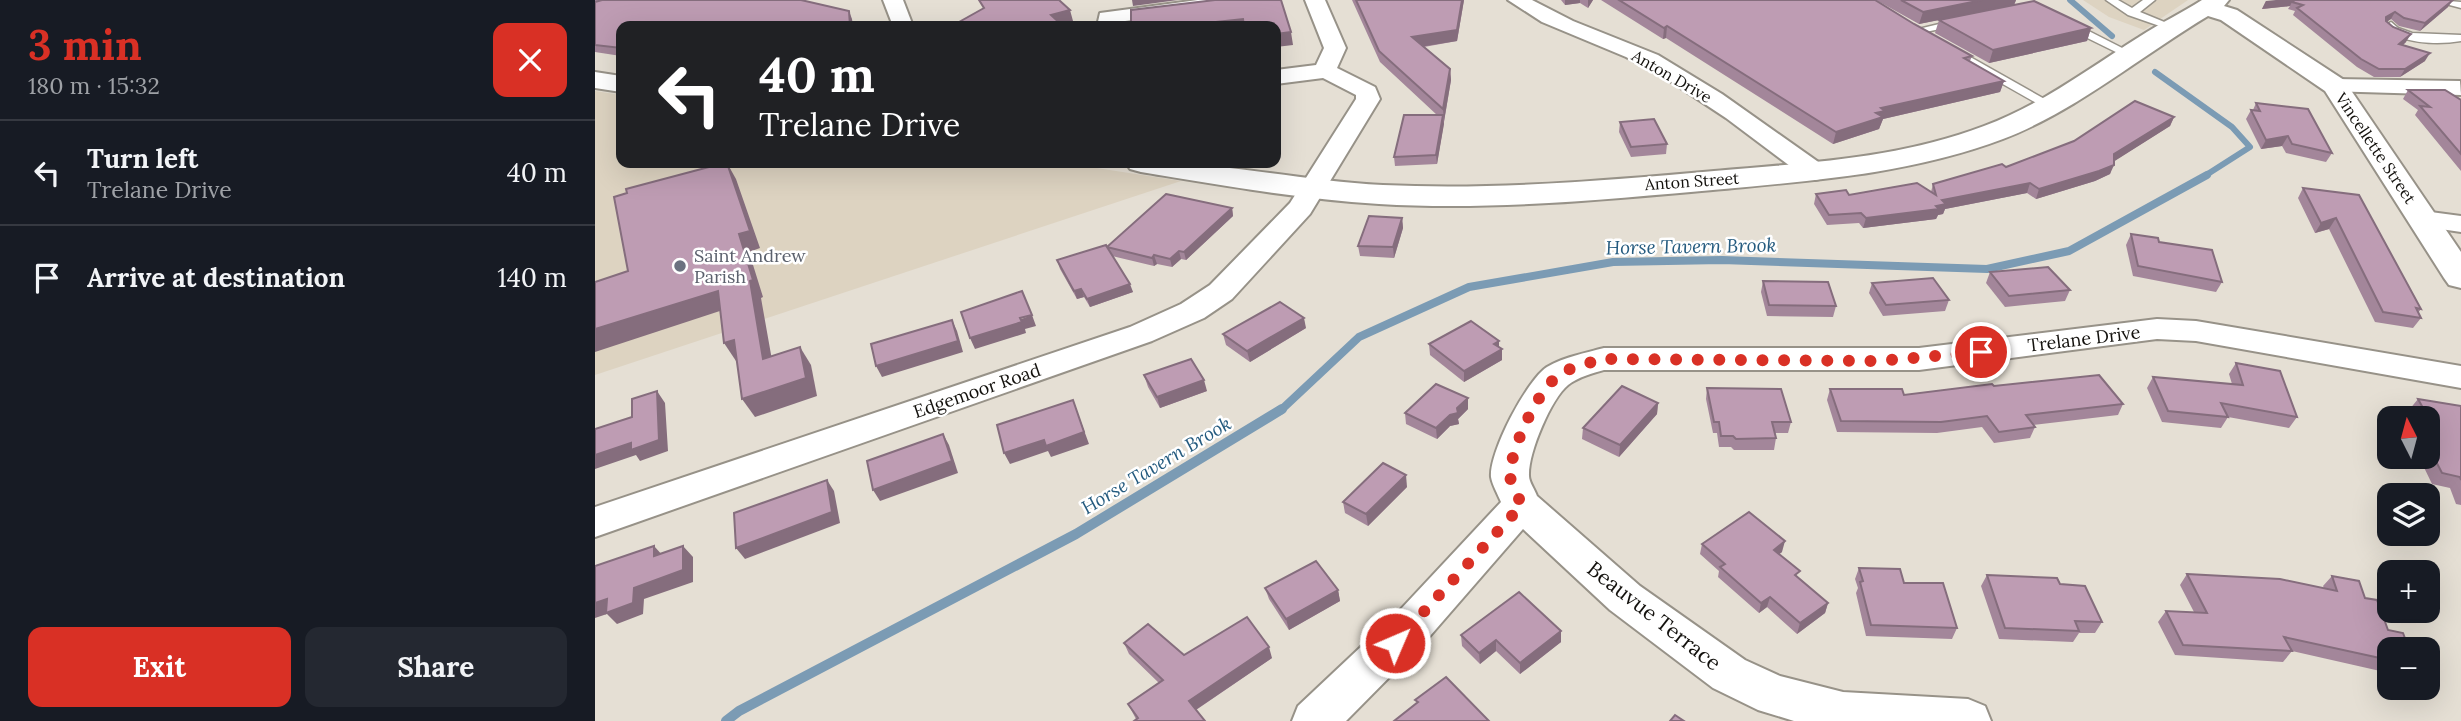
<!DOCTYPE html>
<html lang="en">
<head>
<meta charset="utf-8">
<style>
	:root { --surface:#171b24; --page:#242831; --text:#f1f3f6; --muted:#9ea1a6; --line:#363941; --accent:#d93025 }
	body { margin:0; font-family:Lora,serif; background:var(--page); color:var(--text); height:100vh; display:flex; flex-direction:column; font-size:26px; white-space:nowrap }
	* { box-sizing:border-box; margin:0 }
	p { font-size:23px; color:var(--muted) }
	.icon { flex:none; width:38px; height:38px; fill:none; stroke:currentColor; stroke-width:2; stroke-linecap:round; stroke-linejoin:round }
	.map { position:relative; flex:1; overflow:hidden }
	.sheet { display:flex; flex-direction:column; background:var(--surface); width:595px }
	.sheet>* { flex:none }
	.guide { position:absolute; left:21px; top:21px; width:665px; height:147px; border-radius:14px; box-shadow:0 7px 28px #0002; background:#202124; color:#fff; overflow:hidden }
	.needle { width:46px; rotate:354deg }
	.fabs { position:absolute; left:1782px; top:406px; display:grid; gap:14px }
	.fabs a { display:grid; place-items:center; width:63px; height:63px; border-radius:14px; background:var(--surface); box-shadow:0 7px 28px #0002; font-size:35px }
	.pin { position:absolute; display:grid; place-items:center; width:60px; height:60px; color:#fff; margin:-30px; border:4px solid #fff; border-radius:50%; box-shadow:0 2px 7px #0007 }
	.me { position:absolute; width:77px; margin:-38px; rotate:45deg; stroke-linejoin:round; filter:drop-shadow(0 0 5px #0008) }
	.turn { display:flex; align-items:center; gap:24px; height:147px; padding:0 28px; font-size:32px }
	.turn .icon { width:91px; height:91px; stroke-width:2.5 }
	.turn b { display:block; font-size:49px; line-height:60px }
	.round { display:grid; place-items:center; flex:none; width:74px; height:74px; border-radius:14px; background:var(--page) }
	.overview { display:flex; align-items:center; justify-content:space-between; height:119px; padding:0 28px }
	h1 { font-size:42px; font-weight:800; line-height:52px; color:var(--accent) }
	.button { display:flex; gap:14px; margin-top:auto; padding:14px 28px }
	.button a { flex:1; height:80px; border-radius:14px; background:var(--accent); color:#fff; font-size:28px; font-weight:800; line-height:80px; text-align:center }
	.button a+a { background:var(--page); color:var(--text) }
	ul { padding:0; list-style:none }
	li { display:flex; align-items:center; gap:21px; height:105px; padding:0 28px; border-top:2px solid var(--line) }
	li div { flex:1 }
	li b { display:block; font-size:26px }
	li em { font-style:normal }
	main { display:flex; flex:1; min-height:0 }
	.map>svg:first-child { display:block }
	.built { fill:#ddd3c1 }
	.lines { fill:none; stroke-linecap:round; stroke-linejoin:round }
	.stream-far2 { stroke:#7b9bb4; stroke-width:6 }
	.stream-far1 { stroke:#7b9bb4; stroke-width:8 }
	.stream { stroke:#7b9bb4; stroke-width:10 }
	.service-casing { stroke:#979288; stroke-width:3 }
	.minor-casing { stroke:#979288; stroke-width:4 }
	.tertiary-casing { stroke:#979288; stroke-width:4 }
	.service { fill:#fff; fill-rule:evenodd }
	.minor { fill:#fff; fill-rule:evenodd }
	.tertiary { fill:#fff; fill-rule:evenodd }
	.wall { fill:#a3869a }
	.shaded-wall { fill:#856d7d }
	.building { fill:#be9cb3; stroke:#856d7d; stroke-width:2 }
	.route { stroke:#d93025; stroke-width:12; stroke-dasharray:0 21.6 }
	.worship-dot { fill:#6b7280; stroke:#fff; stroke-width:2.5 }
	.labels { text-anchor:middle; stroke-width:5; stroke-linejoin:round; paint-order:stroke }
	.far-street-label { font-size:16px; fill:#13110d; stroke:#fff }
	.worship-label { font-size:18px; fill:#5b616d; stroke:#fff; text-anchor:start }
	.street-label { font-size:18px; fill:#13110d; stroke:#fff }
	.water-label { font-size:19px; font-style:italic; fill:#255b7f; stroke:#fff }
	.near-street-label { font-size:21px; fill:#13110d; stroke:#fff }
</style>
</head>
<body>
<main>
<section class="sheet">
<div class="overview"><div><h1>3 min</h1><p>180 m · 15:32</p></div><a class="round" style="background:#d93025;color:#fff"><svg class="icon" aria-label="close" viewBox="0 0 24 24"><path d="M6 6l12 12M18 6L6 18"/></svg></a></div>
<ul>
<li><svg class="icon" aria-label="left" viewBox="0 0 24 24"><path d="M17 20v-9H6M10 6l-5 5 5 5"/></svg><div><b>Turn left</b><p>Trelane Drive</p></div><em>40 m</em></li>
<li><svg class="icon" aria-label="arrive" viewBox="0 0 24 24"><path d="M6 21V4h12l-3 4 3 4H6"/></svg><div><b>Arrive at destination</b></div><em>140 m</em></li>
</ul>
<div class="button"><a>Exit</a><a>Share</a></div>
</section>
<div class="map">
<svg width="1866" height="721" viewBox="0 0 1866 721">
	<rect width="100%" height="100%" fill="#e5dfd4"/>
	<g class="built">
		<polygon points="1488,0 1593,0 1549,30 1514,17"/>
		<polygon points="0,91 26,95 26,163 469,163 586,181 0,375"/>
	</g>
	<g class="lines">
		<g class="stream-far2">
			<polyline points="1475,0 1517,36"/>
			<polyline points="1560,72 1637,127 1655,147 1608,177"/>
		</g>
		<polyline class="stream-far1" points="685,411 764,337 874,287 1018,262 1127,260 1392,269 1474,251 1612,175"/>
		<polyline class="stream" points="131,721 144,711 481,534 687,409"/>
		<defs>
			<g id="service">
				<polygon points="1511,0 1523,0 1537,8 1548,0 1560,0 1545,12 1584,28 1579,31 1533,15"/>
				<polygon points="1842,0 1866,2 1866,8 1843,2"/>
				<polygon points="1365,19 1370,22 1369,24 1321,34 1315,31"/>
				<polygon points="1468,22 1476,22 1541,55 1531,57 1468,26"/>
				<path d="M1796 22 1803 28 1817 33 1866 35V41C1843 45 1805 44 1788 27Z"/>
				<polygon points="1369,58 1377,58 1462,106 1460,109 1452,109 1369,62"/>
			</g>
			<g id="minor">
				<polygon points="288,0 308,0 318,26 298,26"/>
				<polygon points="603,0 663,0 660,4 653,6 522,22 522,26 502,26 505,13"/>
				<polygon points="710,0 730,0 751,48 742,68 780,87 785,99 715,214 637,299 609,318 557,341 0,537 0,507 535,327 586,304 615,285 695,203 761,99 761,95 728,78 681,84 681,70 721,65 729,48"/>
				<polygon points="913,0 937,0 978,21 1063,55 1127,94 1229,166 1233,172 1229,178 1220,180 1211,178 1131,118 1069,77 1031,57 947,22"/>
				<polygon points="1740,79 1865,81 1866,95 1732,91 1728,86 1732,81"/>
				<polygon points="1828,211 1866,216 1866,232 1818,225 1814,219 1818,213"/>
				<path d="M1562 319 1601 321 1866 366V388L1601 341 1562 339 1324 370H1009C998 373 983 377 973 385 956 399 933 453 934 476 934 482 940 490 942 496L1045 586 1150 660 1185 676 1248 692 1373 699 1390 706 1396 721H1199L1163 710 1118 688 1015 610 928 529 835 636 751 721H697L703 706 805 610 906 502C903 495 897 484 896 477 894 452 932 380 952 367 969 357 990 353 1009 348H1324Z"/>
			</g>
			<g id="tertiary">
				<path d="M1607 0H1634L1629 6 1642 10 1749 80 1866 252V288L1854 285 1849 278 1730 91 1626 20 1613 16C1546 56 1481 111 1408 139 1318 173 1224 180 1129 189 1014 199 899 211 784 204 704 199 625 185 546 172L535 169 531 163C617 159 702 181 788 185 898 190 1008 181 1119 171 1210 163 1302 159 1389 126 1446 105 1493 69 1544 37 1565 23 1587 13 1607 0Z"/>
				<polygon points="0,72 26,76 26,92 0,88"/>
			</g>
		</defs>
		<use href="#service" class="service-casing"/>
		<use href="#minor" class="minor-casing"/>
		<use href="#tertiary" class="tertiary-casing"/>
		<use href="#service" class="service"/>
		<use href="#minor" class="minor"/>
		<use href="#tertiary" class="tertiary"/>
	</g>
	<g class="wall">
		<polygon points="0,0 6,0 5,1 257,19 26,26 26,56 0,52"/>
		<polygon points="757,0 869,0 862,41 829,47 855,69 856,80 842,164 800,166 799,157 842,115 785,62"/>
		<polygon points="966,0 998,0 993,8 985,3 970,5"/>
		<polygon points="1006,0 1280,0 1319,24 1377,56 1375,61 1409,81 1405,92 1288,119 1284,129 1238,144 1071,38 1068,39"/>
		<polygon points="1281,0 1421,0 1419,5 1496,28 1492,41 1394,63 1340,33 1344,20 1378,13 1324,24"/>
		<polygon points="1671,1 1853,7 1825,31 1804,26 1796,19 1791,22 1811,42 1808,45 1830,61 1805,77 1779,77 1762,67 1698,15 1700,11 1693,9 1695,6 1667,9"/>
		<polygon points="1813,90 1866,100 1866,171 1820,115 1823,110 1808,99"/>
		<polygon points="1661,103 1737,153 1731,162 1691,153 1687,146 1666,149 1651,119 1656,110 1658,110"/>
		<polygon points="1579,117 1575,126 1519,161 1515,174 1500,181 1441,199 1432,193 1350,209 1348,214 1343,215 1341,219 1268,228 1264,223 1232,225 1219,204 1221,194 1254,195 1336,192 1338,184 1411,167"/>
		<polygon points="1025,122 1072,144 1071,154 1036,157 1024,132"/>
		<polygon points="1708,188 1764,195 1826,309 1823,313 1826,318 1818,328 1780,322 1734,229 1720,233 1703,198"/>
		<polygon points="637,208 638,216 591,260 586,259 577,267 562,264 559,266 517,256 538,292 495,307 489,297 482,299 465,269 462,260 512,247"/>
		<polygon points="807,218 808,228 799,258 765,256 763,246"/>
		<polygon points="1536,234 1564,242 1627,282 1621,292 1538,276 1531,245"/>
		<polygon points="1395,272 1475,290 1470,301 1410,307 1391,283"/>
		<polygon points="1168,281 1241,306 1238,317 1172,316 1166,292"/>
		<polygon points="1277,283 1354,300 1350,311 1288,316 1274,293"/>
		<polygon points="711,328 655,362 631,345 628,334"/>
		<polygon points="834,344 904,347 907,360 869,382 835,355"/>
		<polygon points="1641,363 1702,417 1694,428 1633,417 1626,428 1567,422 1552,388 1558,377 1637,384 1634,374"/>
		<polygon points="549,375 612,391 565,408 553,387"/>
		<polygon points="1399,386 1528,404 1523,415 1438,425 1440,427 1435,438 1399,443 1387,427 1342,433 1242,432 1232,400 1235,389 1309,395"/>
		<polygon points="1112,388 1196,422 1193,433 1180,433 1181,438 1179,450 1139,450 1136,447 1124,447 1122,433 1118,433 1111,399"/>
		<polygon points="873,398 873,409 863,419 864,424 855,426 842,439 811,424 810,413"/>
		<polygon points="1823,399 1866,406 1866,505 1861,504 1855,488 1837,484 1824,457 1832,457 1832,418 1815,418 1817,416 1814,410"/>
		<polygon points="1063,403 1062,414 1024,457 987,439 988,428"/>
		<polygon points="812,487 773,526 750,513 748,502"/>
		<polygon points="1107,544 1187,552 1184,554 1203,577 1233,603 1230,613 1202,634 1172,607 1164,613 1123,577 1124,571 1105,554"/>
		<polygon points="1264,568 1309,583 1362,628 1357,639 1271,636 1261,593 1263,588 1260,579"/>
		<polygon points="1592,574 1729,588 1728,586 1737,576 1770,598 1794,649 1794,673 1697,651 1688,662 1580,655 1563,622 1571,611 1599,612 1585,585"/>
		<polygon points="1392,575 1465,584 1507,622 1500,633 1484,633 1478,642 1404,639 1386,586"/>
		<polygon points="670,588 743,590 745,601 694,630 674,599"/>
		<polygon points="966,631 966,642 925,674 901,651 885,664 867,646 866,635"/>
		<polygon points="529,643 589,655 677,658 601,710 541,719 533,704 564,683 534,654"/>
	</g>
	<g class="shaded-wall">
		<polygon points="537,0 583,0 538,6"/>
		<polygon points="867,0 869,0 862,41 818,48 817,37"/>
		<polygon points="970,0 985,0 985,3 970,5"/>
		<polygon points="993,0 998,0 993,8"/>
		<polygon points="1387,0 1421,0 1419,5 1324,24 1328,12"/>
		<polygon points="1681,0 1704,0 1697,2 1695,6 1667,9 1671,1"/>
		<polygon points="1858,0 1853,7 1825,31 1830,23"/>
		<polygon points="475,10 478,21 459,26 456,15"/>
		<polygon points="254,11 257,19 258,26 255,26"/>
		<polygon points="1800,12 1796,19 1787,25 1791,17"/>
		<polygon points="648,19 649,26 583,26"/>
		<polygon points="1072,26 1071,38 1068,39 1069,28"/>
		<polygon points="1496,28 1492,41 1394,63 1398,50"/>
		<polygon points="696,32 698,45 681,47 681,34"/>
		<polygon points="1816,34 1811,42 1800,52 1804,44"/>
		<polygon points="1835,53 1830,61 1805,77 1810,69"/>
		<polygon points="855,69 856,80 849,121 848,109"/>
		<polygon points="1409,81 1405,92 1288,119 1284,129 1238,144 1241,132 1281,113 1286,108"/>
		<polygon points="848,115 849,124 842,164 841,155"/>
		<polygon points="1579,117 1575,126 1515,164 1519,154"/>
		<polygon points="1693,136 1687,146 1666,149 1671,140"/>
		<polygon points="132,163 141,179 165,248 154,252 168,297 166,298 180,377 168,359 155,281 144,234"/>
		<polygon points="1519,165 1515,174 1500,181 1441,199 1444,189"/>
		<polygon points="1435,183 1432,193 1350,209 1348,214 1343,215 1341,219 1268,228 1271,218 1347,200"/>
		<polygon points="637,208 638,216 591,260 589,252"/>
		<polygon points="807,218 808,228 799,258 798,247"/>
		<polygon points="1741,218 1734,229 1720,233 1726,223"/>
		<polygon points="584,251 586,259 577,267 575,259"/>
		<polygon points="559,255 562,264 559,266 557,258"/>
		<polygon points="535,284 538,292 495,307 492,299"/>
		<polygon points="486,289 489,297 482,299 479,291"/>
		<polygon points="123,291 134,308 0,352 0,329"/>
		<polygon points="437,315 441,326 430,329 431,333 380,349 375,338"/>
		<polygon points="709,318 711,328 655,362 652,351"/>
		<polygon points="357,320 362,331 368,352 287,377 281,366"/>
		<polygon points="139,340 151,358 141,361 129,343"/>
		<polygon points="904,341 904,350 907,349 907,360 869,382 869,371 899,344"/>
		<polygon points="205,347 216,365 222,396 160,417 147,399"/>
		<polygon points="609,380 612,391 565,408 562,397"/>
		<polygon points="62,391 70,403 73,451 45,461 41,455 0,469 0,455"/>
		<polygon points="873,398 873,409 863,419 864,424 855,426 842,439 841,428"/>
		<polygon points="478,400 494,444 456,457 453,451 415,464 409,453 449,440"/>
		<polygon points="1063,403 1062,414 1024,457 1025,445"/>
		<polygon points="348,434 354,445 363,473 285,501 278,490"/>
		<polygon points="811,475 812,487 773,526 771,514"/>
		<polygon points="232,480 239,491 245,523 150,559 141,548"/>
		<polygon points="1190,541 1187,552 1176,560 1179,550"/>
		<polygon points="59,546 69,557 59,556"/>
		<polygon points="88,546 98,557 98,582 49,599 48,614 22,624 12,614 0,618 0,603 39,588"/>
		<polygon points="743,590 745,601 694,630 691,619"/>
		<polygon points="1175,597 1172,607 1164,613 1166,603"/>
		<polygon points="1233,603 1230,613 1202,634 1205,623"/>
		<polygon points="966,631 966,642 925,674 925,663"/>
		<polygon points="901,640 901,651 885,664 884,653"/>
		<polygon points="674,647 677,658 599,711 594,701"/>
	</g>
	<g class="building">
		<polygon points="7,0 206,0 254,11 255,26 26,26 26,48 0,45 0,2"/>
		<polygon points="384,0 464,0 475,10 456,15 468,26 357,26 389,8"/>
		<polygon points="620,0 686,0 696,32 681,34 681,26 649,26 648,19 583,26 536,26 536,10"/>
		<polygon points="761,0 867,0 862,30 817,37 855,69 848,109 784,51"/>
		<polygon points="1024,0 1280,0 1319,24 1377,56 1369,58 1409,81 1286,108 1290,111 1281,113 1288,117 1241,132 1072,26 1069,28"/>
		<polygon points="1306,0 1387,0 1328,12"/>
		<polygon points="1700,0 1858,0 1830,23 1809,18 1800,12 1791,17 1791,21 1798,27 1816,34 1804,44 1835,53 1810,69 1784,69 1766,59 1702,8 1708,5 1697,2"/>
		<polygon points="1439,1 1496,28 1398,50 1344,20"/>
		<polygon points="1813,90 1850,90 1866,100 1866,154 1825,106 1835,107"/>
		<polygon points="1540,101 1579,117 1519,154 1519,165 1504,171 1444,189 1435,183 1347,200 1351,204 1341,206 1344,209 1271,218 1266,213 1234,215 1221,194 1251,190 1254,195 1322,183 1341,195 1338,184 1407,164 1411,167 1479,141"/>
		<polygon points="1661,103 1713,109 1737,153 1697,144 1693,136 1671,140 1656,110 1665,111"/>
		<polygon points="809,115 848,115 841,155 799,157"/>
		<polygon points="1059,119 1072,144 1036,147 1025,122"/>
		<polygon points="129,163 132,163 155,231 144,234 158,280 155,281 168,359 205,347 211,378 147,399 139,340 129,343 123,291 0,329 0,282 33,271 19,197 32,193 31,189"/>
		<polygon points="1708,188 1764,195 1826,309 1821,308 1826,318 1788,312 1741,218 1726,223"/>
		<polygon points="571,194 637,208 589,252 584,251 575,259 559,255 557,258 512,247 535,284 492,299 486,289 479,291 462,260 511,245 512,247"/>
		<polygon points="774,216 807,218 798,247 763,246"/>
		<polygon points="1536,234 1563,238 1564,242 1617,250 1627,282 1543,266"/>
		<polygon points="1453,267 1475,290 1414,296 1395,272"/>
		<polygon points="1338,278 1354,300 1291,305 1277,283"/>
		<polygon points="1168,281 1233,282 1241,306 1174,305"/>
		<polygon points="427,291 437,315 425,318 427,322 375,338 366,312"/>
		<polygon points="685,302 709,318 652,351 628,334"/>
		<polygon points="357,320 363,341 281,366 276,344"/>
		<polygon points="876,321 904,341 899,344 907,349 869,371 834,344"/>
		<polygon points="596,359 609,380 562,397 549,375"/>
		<polygon points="1641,363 1685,371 1702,417 1626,403 1633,417 1573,411 1558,377 1648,385"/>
		<polygon points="1504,375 1528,404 1431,415 1440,427 1404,432 1392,416 1346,422 1246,421 1235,389 1307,389 1309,395 1397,384 1399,386"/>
		<polygon points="841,384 873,398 862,408 863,413 855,415 841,428 810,413"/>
		<polygon points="1027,386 1063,403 1025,445 988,428"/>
		<polygon points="1112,388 1186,389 1196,422 1177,422 1181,438 1141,439 1138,436 1126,436 1124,422 1119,422"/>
		<polygon points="62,391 64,440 36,450 36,443 0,455 0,429 37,417 37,399"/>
		<polygon points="1823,399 1866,406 1866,480 1865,477 1847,473 1832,444 1832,418 1819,418 1818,415 1833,417"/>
		<polygon points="478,400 489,432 451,446 449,440 409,453 402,425"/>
		<polygon points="348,434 357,461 278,490 272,461"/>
		<polygon points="788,463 811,475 771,514 748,502"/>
		<polygon points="232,480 237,512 141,548 139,513"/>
		<polygon points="1154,512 1190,541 1179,550 1205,571 1200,575 1233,603 1205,623 1175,597 1166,603 1125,567 1130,564 1107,544"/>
		<polygon points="59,546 59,556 88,546 88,570 39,588 38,603 11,613 12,599 0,603 0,566"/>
		<polygon points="721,561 743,590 691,619 670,588"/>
		<polygon points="1264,568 1305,569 1309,583 1348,583 1362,628 1276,625 1265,582 1268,581"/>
		<polygon points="1592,574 1685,579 1742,591 1737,576 1764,581 1770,598 1782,600 1793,630 1808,633 1814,649 1794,649 1794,660 1689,637 1697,651 1588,645 1571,611 1612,613"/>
		<polygon points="1392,575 1462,578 1465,584 1490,586 1507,622 1480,621 1484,631 1410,628"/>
		<polygon points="924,592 966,631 925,663 901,640 884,653 866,635"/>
		<polygon points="652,617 674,647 594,701 610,721 539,721 543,718 533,704 568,680 529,643 553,624 589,655"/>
		<polygon points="851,677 894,721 799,721 823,702 820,700"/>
		<polygon points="1080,715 1089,721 1075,721"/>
	</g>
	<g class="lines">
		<path class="route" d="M800 643 927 505C923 496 915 484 915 474 916 449 942 391 963 376 976 366 994 363 1009 359L1283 361 1386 352"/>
	</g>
	<circle class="worship-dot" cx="85" cy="266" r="7"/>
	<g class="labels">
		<g class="far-street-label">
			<text transform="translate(1077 76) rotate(30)" y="6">Anton Drive</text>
			<text transform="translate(1781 148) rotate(56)" y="6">Vincellette Street</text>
			<text transform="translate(1097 181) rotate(-4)" y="6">Anton Street</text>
		</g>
		<g class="worship-label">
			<text x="99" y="262">Saint Andrew<tspan x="99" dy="21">Parish</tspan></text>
		</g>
		<g class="street-label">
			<text transform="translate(1489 339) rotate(-7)" y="6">Trelane Drive</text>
			<text transform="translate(382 391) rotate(-19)" y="6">Edgemoor Road</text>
		</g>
		<g class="water-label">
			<text transform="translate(1096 246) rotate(-1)" y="7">Horse Tavern Brook</text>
			<text transform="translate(561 465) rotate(-31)" y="7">Horse Tavern Brook</text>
		</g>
		<g class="near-street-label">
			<text transform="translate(1059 616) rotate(38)" y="7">Beauvue Terrace</text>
		</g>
	</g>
</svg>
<div class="fabs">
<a><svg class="needle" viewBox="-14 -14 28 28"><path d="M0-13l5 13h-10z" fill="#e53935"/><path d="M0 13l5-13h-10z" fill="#9ea1a6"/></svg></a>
<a><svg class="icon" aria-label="layers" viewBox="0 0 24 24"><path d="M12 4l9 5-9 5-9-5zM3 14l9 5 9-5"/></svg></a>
<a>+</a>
<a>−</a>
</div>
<div class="pin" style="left:1386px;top:352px;background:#d93025"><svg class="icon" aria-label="arrive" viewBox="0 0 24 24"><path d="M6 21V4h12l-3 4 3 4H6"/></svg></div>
<svg class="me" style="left:800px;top:643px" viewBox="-20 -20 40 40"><circle r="17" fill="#d93025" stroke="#fff" stroke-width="3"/><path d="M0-11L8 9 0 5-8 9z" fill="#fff"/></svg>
<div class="guide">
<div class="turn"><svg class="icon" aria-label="left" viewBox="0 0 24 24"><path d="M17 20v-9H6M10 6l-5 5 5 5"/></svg><div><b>40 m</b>Trelane Drive</div></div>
</div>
</div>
</main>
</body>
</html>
